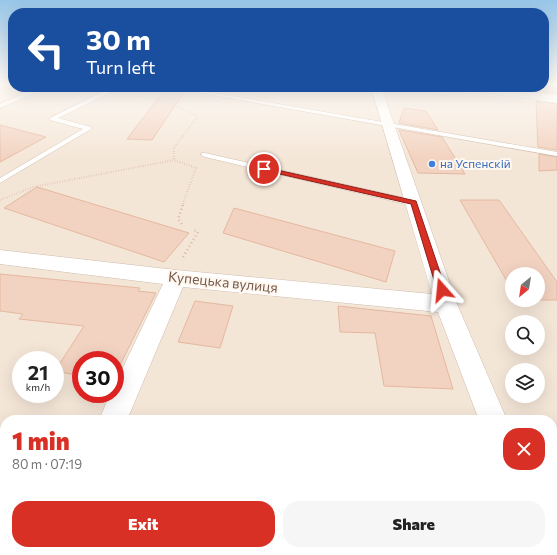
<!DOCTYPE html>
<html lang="en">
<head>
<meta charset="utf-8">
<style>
	:root { --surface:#fff; --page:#f6f6f6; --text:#222; --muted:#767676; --accent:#d93025 }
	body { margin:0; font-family:Commissioner,sans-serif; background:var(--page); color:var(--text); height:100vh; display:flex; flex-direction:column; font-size:15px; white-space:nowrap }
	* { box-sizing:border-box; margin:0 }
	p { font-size:13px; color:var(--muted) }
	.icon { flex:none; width:22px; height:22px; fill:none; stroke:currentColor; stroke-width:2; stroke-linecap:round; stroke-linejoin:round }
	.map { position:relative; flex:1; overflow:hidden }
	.details { position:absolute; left:0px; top:415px; width:557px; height:140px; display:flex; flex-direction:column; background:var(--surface); border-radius:16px 16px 0 0; box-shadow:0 4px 16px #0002 }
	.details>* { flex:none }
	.guide { position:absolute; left:8px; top:8px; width:541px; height:84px; border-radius:16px; box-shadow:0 4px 16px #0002; background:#1a4fa0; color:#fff; overflow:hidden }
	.needle { width:26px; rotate:210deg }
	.buttons { position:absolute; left:505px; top:267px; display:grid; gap:8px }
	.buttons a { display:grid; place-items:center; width:40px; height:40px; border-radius:50%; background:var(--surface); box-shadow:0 4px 16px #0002; font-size:20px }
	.speed { position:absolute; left:12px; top:351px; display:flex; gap:8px; font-size:20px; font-weight:700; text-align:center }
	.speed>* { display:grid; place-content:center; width:52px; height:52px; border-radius:50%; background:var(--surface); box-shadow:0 4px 16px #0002; line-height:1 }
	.speed small { font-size:10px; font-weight:400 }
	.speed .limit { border:6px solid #d22; background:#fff; color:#111 }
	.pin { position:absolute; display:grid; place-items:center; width:34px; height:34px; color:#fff; margin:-17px; border:2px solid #fff; border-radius:50%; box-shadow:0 1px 4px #0007 }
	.me { position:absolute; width:44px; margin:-22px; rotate:342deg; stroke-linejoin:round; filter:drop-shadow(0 0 3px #0008) }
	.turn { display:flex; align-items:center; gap:14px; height:84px; padding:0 12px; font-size:18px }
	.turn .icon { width:52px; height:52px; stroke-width:2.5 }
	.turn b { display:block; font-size:28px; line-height:34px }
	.round { display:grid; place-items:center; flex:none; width:42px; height:42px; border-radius:16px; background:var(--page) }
	.headline { display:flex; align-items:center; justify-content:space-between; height:68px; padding:0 12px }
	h1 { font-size:24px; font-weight:800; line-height:30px; color:var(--accent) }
	.button { display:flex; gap:8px; margin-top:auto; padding:8px 12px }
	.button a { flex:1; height:46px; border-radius:16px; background:var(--accent); color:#fff; font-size:16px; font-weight:800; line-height:46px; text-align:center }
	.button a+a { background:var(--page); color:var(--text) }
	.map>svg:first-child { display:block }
	.residential { fill:#f4e6d7; fill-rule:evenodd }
	.building { fill:#f2d2c0; stroke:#e5b8a0 }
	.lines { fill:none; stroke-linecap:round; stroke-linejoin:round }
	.lane-casing { stroke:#cfbcae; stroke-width:1 }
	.street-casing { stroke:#cfbcae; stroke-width:1 }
	.secondary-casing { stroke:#d5beae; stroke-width:1 }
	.path-far2 { stroke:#d8b5a3; stroke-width:1.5; stroke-dasharray:0.5 1.5; stroke-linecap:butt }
	.path-far1 { stroke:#d8b5a3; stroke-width:2; stroke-dasharray:0.5 2; stroke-linecap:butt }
	.path { stroke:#d8b5a3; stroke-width:2.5; stroke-dasharray:1 3; stroke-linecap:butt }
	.lane { fill:#fff; fill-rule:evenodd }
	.street { fill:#fff; fill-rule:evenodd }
	.secondary { fill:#fff; fill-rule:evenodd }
	.route { fill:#d93025; stroke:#8d1f18 }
	.shop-dot { fill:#3f7fe0; stroke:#fff8f0; stroke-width:1.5 }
	.labels { text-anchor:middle; stroke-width:4; stroke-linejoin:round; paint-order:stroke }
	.far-shop-label { font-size:12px; fill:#366cbe; stroke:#fff8f0; text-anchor:start }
	.street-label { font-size:14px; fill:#785a4c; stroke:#fff8f0 }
</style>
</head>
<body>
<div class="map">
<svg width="557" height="555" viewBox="0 0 557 555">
	<rect width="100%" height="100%" fill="#fdf4e9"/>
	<path class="residential" d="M0 83H13V87H429L557 105V555H0ZM512 274H538V300H512ZM512 322H538V348H512ZM21 360H55V394H21ZM81 360H115V394H81ZM512 370H538V396H512ZM5 420H552V550H5Z"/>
	<g class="building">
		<polygon points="535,87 557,87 557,93 535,91"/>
		<polygon points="166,88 184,92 152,140 127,139"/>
		<polygon points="536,101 557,104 557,150 538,147"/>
		<polygon points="404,108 426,111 438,130 399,123"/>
		<polygon points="0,125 46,137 0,162"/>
		<polygon points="399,130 442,137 465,174 418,173"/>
		<polygon points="539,154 557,157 557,170 539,171"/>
		<polygon points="37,187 189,233 164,262 4,208"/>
		<polygon points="460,200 499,200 557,282 557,300 538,300 538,274 512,274 512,290"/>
		<polygon points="234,208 395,251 386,282 223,233"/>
		<polygon points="0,274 140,288 138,291 156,293 115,375 115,360 81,360 81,376 55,371 84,326 19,319 23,314 0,311"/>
		<polygon points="195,301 233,306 220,348 178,342"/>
		<polygon points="338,306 431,316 453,389 384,386 375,333 340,332"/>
	</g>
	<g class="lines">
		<defs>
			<g id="lane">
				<polygon points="39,87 47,87 0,108 0,104"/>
				<polygon points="112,87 122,87 58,118 91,127 91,129 0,183 0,178 83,129 50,120 50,118"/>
				<polygon points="167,87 180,87 557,152 557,156"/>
				<polygon points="202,153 205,153 414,200 418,203 414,206 205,157 201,155"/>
			</g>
			<g id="street">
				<polygon points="371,87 381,87 457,304 507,420 479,420 438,312 183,287 127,420 99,420 110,394 115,394 115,384 163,284 0,264 0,250 176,270 432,294"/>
				<polygon points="552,535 557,537 557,555 530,555 528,550 552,550"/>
				<polygon points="34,550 71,550 69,555 32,555"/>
			</g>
			<polygon id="secondary" points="461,87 492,87 557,95 557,103 467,90"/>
		</defs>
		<use href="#lane" class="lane-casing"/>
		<use href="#street" class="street-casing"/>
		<use href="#secondary" class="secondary-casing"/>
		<g class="path-far2">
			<polyline points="397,89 452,97"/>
			<polyline points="132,94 164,102"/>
			<polyline points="169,103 198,116 182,137"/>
		</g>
		<g class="path-far1">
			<polyline points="0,200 33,187 174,160"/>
			<polyline points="182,206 196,168 174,160 174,148 183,136"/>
		</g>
		<g class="path">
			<polyline points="183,205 178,219 183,226"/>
			<polyline points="183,257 198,232 192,229"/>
		</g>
		<use href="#lane" class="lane"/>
		<use href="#street" class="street"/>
		<use href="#secondary" class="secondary"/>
	</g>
	<linearGradient id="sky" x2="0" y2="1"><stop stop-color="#97c6e8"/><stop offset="0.52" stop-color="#fefaf5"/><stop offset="1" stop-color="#fefaf5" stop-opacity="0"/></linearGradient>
	<rect width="557" height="160" fill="url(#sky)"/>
	<polygon class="route" points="264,167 416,201 446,290 445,292 442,293 437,290 411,204 262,170 261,169"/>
	<circle class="shop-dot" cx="432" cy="164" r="4"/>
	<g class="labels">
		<g class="far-shop-label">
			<text x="440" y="168">на Успенскій</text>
		</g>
		<g class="street-label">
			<text transform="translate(223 282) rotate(6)" y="5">Купецька вулиця</text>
		</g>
	</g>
</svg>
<div class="buttons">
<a><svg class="needle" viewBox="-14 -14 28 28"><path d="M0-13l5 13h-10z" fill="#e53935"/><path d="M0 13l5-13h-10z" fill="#767676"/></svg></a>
<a><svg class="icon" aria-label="search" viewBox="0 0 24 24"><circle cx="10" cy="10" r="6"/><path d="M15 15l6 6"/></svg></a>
<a><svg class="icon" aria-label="layers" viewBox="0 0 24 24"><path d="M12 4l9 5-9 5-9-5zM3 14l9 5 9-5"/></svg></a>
</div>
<div class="speed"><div>21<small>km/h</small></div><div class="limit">30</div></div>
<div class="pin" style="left:264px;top:169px;background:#d93025"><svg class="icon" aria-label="arrive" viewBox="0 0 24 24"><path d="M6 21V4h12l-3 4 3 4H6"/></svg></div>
<svg class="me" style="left:442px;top:290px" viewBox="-20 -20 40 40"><path d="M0-17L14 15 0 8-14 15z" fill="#d93025" stroke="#fff" stroke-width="4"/></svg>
<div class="guide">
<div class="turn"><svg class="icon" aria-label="left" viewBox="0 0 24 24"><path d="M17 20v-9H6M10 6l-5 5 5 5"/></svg><div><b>30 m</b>Turn left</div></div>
</div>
<section class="details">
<div class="headline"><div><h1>1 min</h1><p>80 m · 07:19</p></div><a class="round" style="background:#d93025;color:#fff"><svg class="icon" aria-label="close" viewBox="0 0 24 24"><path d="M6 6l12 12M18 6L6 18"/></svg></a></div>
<div class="button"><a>Exit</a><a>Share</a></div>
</section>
</div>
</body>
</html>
